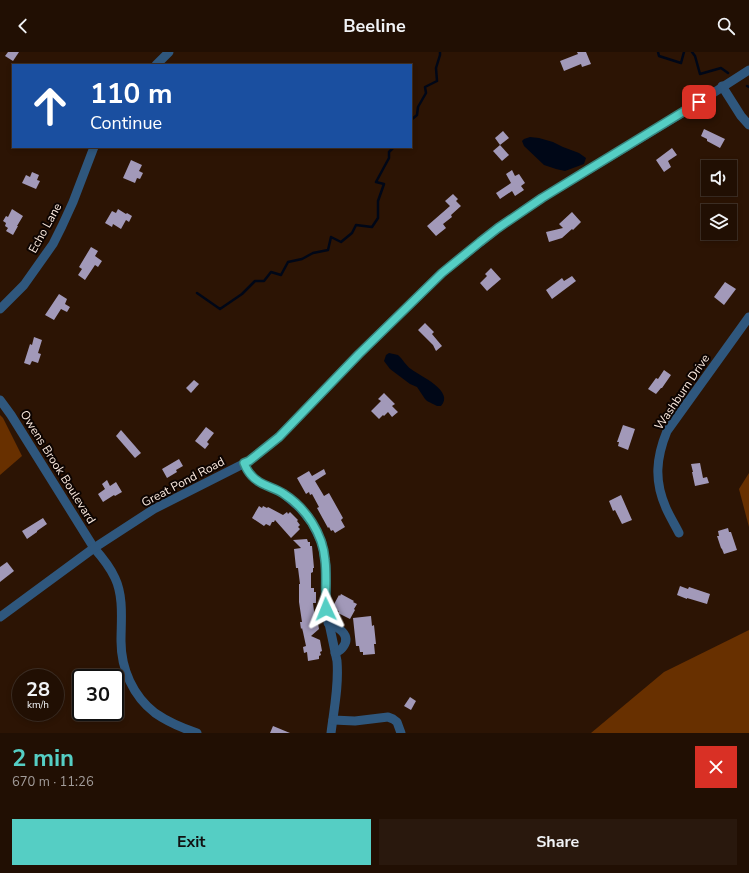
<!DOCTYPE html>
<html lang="en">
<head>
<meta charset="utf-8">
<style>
	:root { --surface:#210f03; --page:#29180d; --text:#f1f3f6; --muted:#a29c9a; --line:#3e2f25; --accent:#55cec4 }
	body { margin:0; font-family:"Nunito Sans",sans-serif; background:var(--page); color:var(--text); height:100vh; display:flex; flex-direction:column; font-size:15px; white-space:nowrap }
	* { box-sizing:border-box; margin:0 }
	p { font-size:13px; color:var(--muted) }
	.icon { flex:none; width:22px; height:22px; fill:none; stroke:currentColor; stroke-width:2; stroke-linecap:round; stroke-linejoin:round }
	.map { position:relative; height:681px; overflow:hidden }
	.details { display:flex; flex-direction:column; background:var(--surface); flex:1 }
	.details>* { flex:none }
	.guide { position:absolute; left:12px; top:12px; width:400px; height:84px; border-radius:0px; box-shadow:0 2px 6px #0003,0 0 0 1px var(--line); background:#1a4fa0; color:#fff; overflow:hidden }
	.fabs { position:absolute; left:701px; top:108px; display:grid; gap:8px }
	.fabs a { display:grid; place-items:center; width:36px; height:36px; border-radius:0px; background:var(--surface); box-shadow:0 2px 6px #0003,0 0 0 1px var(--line); font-size:20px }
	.speed { position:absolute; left:12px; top:617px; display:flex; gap:8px; font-size:20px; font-weight:700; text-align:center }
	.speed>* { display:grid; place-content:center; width:52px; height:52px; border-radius:50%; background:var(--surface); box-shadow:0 2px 6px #0003,0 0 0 1px var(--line); line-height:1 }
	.speed small { font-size:10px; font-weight:400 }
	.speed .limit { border:2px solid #111; border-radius:6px; background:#fff; color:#111 }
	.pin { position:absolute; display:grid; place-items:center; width:34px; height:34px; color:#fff; margin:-17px; border-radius:8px; box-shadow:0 2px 6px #0006 }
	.me { position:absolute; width:44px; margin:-22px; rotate:358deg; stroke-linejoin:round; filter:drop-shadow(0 0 3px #0008) }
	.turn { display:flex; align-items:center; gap:14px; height:84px; padding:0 12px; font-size:18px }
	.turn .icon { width:52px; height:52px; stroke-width:2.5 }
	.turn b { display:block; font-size:28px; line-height:34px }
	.round { display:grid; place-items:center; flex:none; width:42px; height:42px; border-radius:0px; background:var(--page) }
	.summary { display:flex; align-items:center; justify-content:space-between; height:68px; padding:0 12px }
	h1 { font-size:24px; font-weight:700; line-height:30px; color:var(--accent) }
	.button { display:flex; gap:8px; margin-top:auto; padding:8px 12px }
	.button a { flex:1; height:46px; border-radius:0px; background:var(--accent); color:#111; font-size:16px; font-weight:700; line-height:46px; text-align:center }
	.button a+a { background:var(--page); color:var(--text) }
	header { display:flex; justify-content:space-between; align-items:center; height:52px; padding:0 12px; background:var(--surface); font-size:18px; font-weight:700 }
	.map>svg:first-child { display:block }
	.green { fill:#683000 }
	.water { fill:#000717 }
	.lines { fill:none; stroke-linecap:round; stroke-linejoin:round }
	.stream { stroke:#000717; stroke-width:2.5 }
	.building { fill:#a299b9 }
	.lane { stroke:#2f577d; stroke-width:4.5 }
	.street { stroke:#2f577d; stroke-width:9 }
	.route-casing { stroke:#37867f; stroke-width:10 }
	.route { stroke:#55cec4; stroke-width:7 }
	.labels { text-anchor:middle; stroke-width:4; stroke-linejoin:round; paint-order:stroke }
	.street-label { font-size:12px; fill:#fbeadf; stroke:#0d0401 }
</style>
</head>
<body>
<header><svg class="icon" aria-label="back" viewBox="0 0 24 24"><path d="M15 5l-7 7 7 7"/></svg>Beeline<svg class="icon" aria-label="search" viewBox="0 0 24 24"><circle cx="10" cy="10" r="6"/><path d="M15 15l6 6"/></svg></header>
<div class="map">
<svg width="749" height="681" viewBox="0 0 749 681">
	<rect width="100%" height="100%" fill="#2c1404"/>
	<g class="green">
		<polygon points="0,363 3,366 22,404 0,423"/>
		<polygon points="749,421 749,475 739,437"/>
		<polygon points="749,578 749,681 591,681 664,620"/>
	</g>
	<g class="water">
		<polygon points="530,85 539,86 553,90 563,95 579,101 586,106 584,112 565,119 556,117 544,113 524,94 522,89 524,87"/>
		<path d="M389 301 398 303C403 307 406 314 411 317 420 324 455 339 441 354H437L427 349 425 347 417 335 410 332 390 317 384 309 386 303Z"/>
	</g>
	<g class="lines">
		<g class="stream">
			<polyline points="658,0 659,4 681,11 684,0"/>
			<polyline points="692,0 695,4 700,22 721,16 728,21"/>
			<polyline points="747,34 749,35"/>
			<polyline points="411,68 417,63 418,55 426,41 425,35 437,29 436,16 440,3 440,0"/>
			<polyline points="197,241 220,257 242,242 255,229 264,229 271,220 281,223 288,210 302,207 313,201 328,198 331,185 341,190 352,181 356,173 372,175 378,166 378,149 384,132 376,130 389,106 389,100 394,95"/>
		</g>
	</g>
	<g class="building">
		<polygon points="8,0 19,0 13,9 5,4"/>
		<polygon points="577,0 586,0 591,12 582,15 581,12 564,19 560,9 578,2"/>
		<polygon points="704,77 725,87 720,96 707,89 707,87 701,84"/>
		<polygon points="503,79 509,86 500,93 495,86"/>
		<polygon points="500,93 509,103 502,109 493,99"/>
		<polygon points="672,96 677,103 668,109 671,115 664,120 656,108"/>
		<polygon points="131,108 142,113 139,119 143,121 140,127 137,126 135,131 123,126"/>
		<polygon points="512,118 515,124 519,122 525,131 521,134 524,138 515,144 512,139 500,147 496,141 511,131 506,122"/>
		<polygon points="32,120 39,123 37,128 40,129 36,137 22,131 26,123 30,125"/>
		<polygon points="453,142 458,147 456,149 461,154 451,163 452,165 443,172 446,176 436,184 427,174 450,154 445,149"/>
		<polygon points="12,157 23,164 17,174 18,174 13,183 6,179 8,176 5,174 6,171 3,169 6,164 8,165"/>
		<polygon points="118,157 126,162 127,161 132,164 129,170 126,168 121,177 113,172 112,175 105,171 112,159 116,161"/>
		<polygon points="572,160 581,170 573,178 572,177 562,186 549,190 546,180 563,176 559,172"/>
		<polygon points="91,195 98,199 95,204 102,209 98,215 95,213 85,228 78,223 82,217 79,215"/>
		<polygon points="491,216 501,227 487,239 480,231 487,224 485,222"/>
		<polygon points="572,224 576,229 552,247 546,238 562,226 564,229"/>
		<polygon points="725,230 736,237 724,253 714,245"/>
		<polygon points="59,242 67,247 65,252 70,255 67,260 61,257 54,268 45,263"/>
		<polygon points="425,271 434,280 432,282 442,294 436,299 433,293 418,278"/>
		<polygon points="34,285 42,288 38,301 41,302 38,311 32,309 30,313 24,311 30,292 32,293"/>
		<polygon points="664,318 671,323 662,336 661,336 656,342 648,337 656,326 658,327"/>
		<polygon points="194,328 199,332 191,341 186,336"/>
		<polygon points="384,341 395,352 392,354 398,360 392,365 388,360 384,364 383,363 379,367 371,359 381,349 378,347"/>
		<polygon points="623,373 635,377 628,398 618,394 619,390 617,390"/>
		<polygon points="206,375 214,381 207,390 209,392 205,397 195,389"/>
		<polygon points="121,378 141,401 135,406 116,384"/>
		<polygon points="179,407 183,414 176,418 177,420 167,426 162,417"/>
		<polygon points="700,411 703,426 707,425 709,431 695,434 692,420 693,420 691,412"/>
		<polygon points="324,417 326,422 315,429 324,444 329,441 343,466 341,468 345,475 335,481 333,478 331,479 329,475 328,476 317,456 319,455 312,442 310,443 309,440 306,442 297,426 309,419 312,424"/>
		<polygon points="107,428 110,434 116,430 122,440 115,444 114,443 103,450 98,442 105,437 102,432"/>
		<polygon points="621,443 632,468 622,472 615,458 613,459 609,449"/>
		<polygon points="259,454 262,456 263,454 267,456 268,455 283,463 287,460 288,462 290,460 298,468 297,469 300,473 298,475 300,477 291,486 275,468 274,470 272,470 270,474 266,472 264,474 252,466"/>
		<polygon points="43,466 47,472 37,479 37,480 27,487 22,479"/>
		<polygon points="728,476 729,480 731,480 737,498 724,502 722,497 721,496 717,484 719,484 718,479"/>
		<polygon points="307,487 308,490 310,490 310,494 312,494 314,516 313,516 313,520 311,521 311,536 314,536 314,540 316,540 316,551 313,551 315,567 317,566 319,577 311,584 320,588 322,599 320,600 321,603 319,604 319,607 308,609 307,600 304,601 303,595 306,594 303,580 302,576 301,577 300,570 302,570 299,550 299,532 300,532 298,516 296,516 294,497 301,496 293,488"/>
		<polygon points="7,510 14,519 0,530 0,515"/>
		<polygon points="680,534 688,537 689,535 710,542 707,552 687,546 687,547 677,543"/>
		<polygon points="341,542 354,549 353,550 357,552 354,557 355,558 350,567 338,561 339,559 335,558 336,555 333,554 339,543 340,544"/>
		<polygon points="371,564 372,574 374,573 376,592 374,592 375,602 363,603 363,600 360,600 359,594 356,594 353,566"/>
		<polygon points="410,645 416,649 411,658 404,654"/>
		<polygon points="273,674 290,681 270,681"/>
	</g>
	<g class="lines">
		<polyline class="lane" points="244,411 250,422 254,427 284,442"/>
		<g class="street">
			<polyline points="156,13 169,0"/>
			<polyline points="722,34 741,64 749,73"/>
			<polyline points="0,257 24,233 53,192 62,174 73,150 94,95"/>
			<path d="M0 348 11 363 94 496C102 505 110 515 115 526 124 545 121 569 121 589 121 617 133 644 155 661 168 670 182 676 197 681"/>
			<path d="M284 442 300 456 312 471 322 491 324 502 326 514V557L337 609C339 633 334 657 331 681"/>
			<path d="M679 481C675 473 670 465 666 456 654 429 656 406 667 379L749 265"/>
			<polyline points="0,565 94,496 154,457 249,409 279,385 359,302 442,221 498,176 542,146 679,63 749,18"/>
			<path d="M328 571C338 575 352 583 343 595 341 598 337 600 335 601"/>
			<polyline points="333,668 355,669 388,665 393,667 397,670 401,681"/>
		</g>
	</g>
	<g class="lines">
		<defs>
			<path id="route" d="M326 557C325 541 327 524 325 508 323 482 306 456 284 442 275 435 260 434 252 424 249 421 246 416 244 411L249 409 279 385 359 302 442 221 480 190 498 176 542 146 699 50"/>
		</defs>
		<use href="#route" class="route-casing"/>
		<use href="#route" class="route"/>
	</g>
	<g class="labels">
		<g class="street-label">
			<text transform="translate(45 176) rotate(-61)" y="4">Echo Lane</text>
			<text transform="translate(682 340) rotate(-56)" y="4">Washburn Drive</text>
			<text transform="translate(58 415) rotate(58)" y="4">Owens Brook Boulevard</text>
			<text transform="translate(183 430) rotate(-28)" y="4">Great Pond Road</text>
		</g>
	</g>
</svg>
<div class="fabs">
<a><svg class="icon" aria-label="sound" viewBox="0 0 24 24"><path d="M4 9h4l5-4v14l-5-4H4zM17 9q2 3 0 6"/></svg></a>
<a><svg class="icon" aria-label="layers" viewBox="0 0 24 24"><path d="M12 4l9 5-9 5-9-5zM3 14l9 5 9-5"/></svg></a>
</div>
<div class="speed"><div>28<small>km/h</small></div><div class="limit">30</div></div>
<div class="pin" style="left:699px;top:50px;background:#d93025"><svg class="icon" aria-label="arrive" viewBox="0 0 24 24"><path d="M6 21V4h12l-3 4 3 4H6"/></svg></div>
<svg class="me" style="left:326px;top:557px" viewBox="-20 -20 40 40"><path d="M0-17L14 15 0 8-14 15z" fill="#55cec4" stroke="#fff" stroke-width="4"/></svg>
<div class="guide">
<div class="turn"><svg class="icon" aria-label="ahead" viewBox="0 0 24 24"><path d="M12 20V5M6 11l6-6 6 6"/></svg><div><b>110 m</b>Continue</div></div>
</div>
</div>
<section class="details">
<div class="summary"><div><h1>2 min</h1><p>670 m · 11:26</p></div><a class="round" style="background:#d93025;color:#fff"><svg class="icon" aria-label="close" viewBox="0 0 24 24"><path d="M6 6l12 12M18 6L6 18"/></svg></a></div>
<div class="button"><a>Exit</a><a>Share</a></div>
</section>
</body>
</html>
